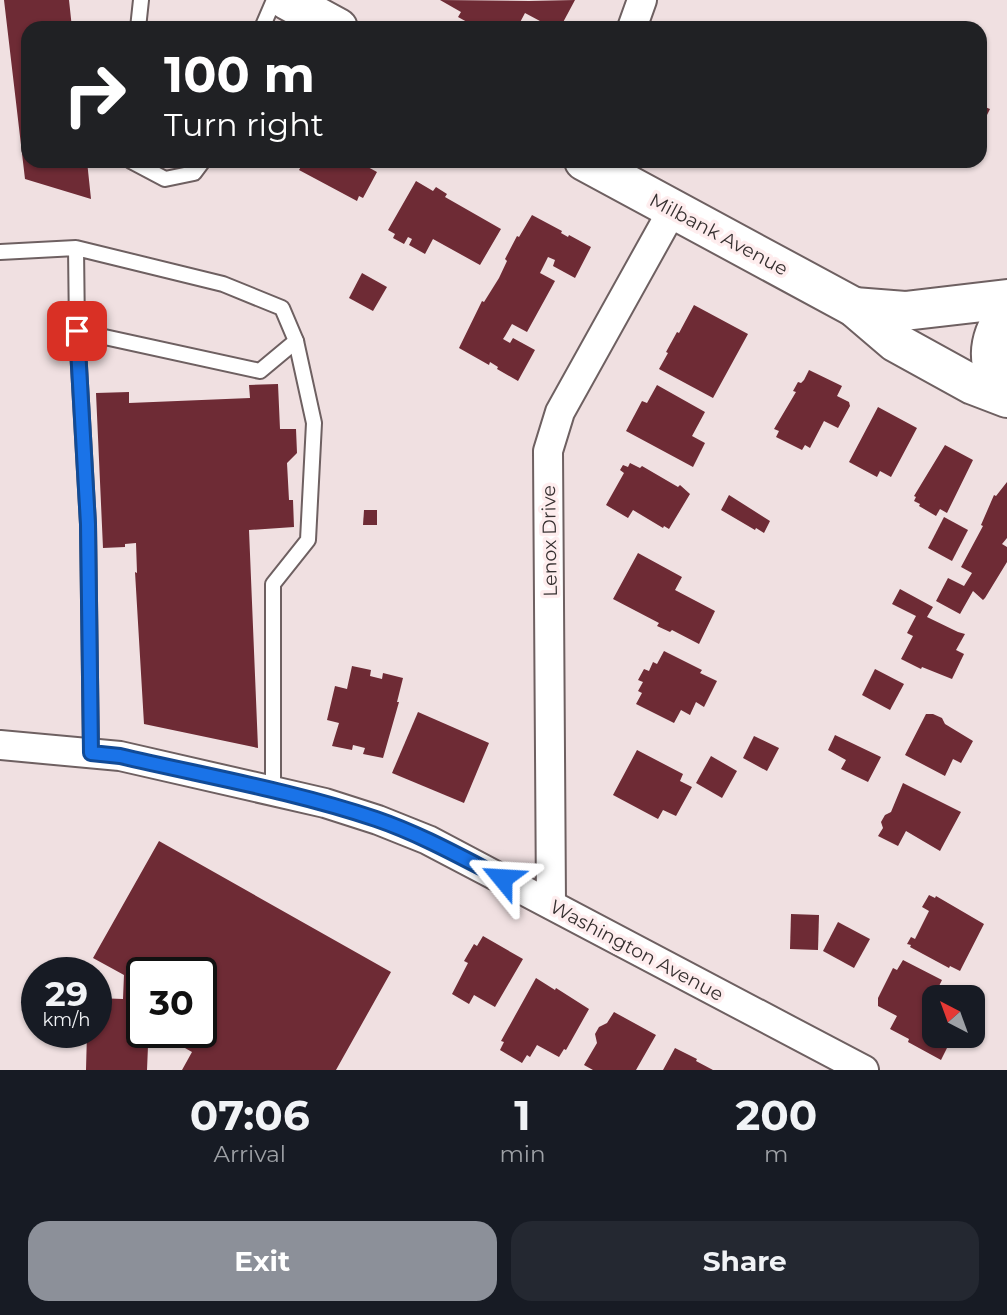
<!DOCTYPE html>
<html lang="en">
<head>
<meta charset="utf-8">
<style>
	:root { --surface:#171b24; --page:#242831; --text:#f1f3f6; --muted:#9ea1a6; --accent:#8c9099 }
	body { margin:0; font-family:Montserrat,sans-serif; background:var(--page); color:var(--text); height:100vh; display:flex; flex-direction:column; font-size:26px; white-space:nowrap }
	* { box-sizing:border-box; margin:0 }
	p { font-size:23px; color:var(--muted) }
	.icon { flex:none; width:38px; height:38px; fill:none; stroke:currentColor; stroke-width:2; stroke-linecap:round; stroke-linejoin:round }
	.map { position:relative; height:1070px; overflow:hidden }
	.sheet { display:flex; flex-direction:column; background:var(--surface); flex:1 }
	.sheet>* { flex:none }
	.banner { position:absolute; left:21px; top:21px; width:966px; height:147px; border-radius:21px; box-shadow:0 2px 5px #0004; background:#202124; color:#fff; overflow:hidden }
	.needle { width:46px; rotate:319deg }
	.tools { position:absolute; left:922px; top:985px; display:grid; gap:14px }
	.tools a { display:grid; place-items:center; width:63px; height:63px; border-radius:14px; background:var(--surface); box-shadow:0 2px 5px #0004; font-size:35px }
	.speed { position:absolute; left:21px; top:957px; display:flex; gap:14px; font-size:35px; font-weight:700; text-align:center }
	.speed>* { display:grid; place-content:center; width:91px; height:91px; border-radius:50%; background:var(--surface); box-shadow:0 2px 5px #0004; line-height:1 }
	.speed small { font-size:18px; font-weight:400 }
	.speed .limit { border:4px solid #111; border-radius:10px; background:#fff; color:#111 }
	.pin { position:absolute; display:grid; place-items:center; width:60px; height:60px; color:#fff; margin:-30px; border-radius:14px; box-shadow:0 4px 10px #0006 }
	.me { position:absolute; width:77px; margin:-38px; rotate:297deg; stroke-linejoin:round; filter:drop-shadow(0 0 5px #0008) }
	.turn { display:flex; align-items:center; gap:24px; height:147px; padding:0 28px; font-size:32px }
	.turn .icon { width:91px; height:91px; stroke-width:2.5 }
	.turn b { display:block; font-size:49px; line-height:60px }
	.eta { display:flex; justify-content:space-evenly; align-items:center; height:119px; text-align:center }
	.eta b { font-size:42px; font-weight:700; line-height:49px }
	.primary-button { display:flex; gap:14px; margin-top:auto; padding:14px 28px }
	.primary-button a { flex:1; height:80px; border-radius:21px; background:var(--accent); color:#fff; font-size:28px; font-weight:700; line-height:80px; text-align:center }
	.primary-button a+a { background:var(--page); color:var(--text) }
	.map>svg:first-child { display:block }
	.building { fill:#6e2b35; fill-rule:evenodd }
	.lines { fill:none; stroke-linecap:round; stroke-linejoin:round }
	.lane-casing { stroke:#6e6061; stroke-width:18 }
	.street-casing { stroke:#6e6061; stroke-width:32 }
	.secondary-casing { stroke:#6e6061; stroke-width:42 }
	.lane { stroke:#fff; stroke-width:14 }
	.street { stroke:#fff; stroke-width:28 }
	.secondary { stroke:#fff; stroke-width:38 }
	.route-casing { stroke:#114b97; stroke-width:18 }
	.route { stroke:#1a73e8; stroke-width:12 }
	.labels { text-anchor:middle; stroke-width:7; stroke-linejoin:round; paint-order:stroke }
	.street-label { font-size:19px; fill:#363030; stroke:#feedee }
</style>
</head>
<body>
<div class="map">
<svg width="1007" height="1070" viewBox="0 0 1007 1070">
	<rect width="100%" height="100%" fill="#f0e0e1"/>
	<g class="building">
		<polygon points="4,0 69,0 72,28 28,28 28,161 87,161 91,199 25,179"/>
		<polygon points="440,0 529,1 575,0 560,28 553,28 525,13 517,28 478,28 458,17 461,12"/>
		<polygon points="980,105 990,109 980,129"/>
		<polygon points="295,161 357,161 377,172 363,198 359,196 357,201 299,170 302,165"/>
		<polygon points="416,181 433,191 436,187 447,194 445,197 501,229 480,265 433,239 425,254 409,245 412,239 408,237 404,244 393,238 395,234 388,230"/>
		<polygon points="532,215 562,231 561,233 568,237 569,235 591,247 575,278 553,266 555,260 548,257 540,273 555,281 527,332 512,324 505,336 503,339 510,343 513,338 535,350 518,381 497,369 498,367 490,362 489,365 459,348 482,301 484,302 499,278 507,261 505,259 517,236 519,237"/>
		<polygon points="362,273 387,287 373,311 349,298"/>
		<polygon points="694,305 748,334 713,398 659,369 668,353 666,352 677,332 679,333"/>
		<polygon points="809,370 842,386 837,396 849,402 850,406 838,428 824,421 810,448 805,445 802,450 776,437 779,431 774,429 796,392 793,391 798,382 801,383 804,380"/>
		<polygon points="278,384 280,429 296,429 297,453 287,463 289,500 293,500 294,527 249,530 258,748 144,724 135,572 137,573 136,543 125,544 125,547 103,548 96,393 129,392 129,403 250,398 249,385"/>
		<polygon points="657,385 705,412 692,436 705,443 693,467 626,431 642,401 647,403"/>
		<polygon points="878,407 917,428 891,477 880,471 877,477 849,462"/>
		<polygon points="945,445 973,460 947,513 940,509 936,516 919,506 920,504 914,501 916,497 914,496"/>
		<polygon points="630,463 640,468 642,466 678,487 680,485 690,494 669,529 664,526 663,528 633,510 628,518 606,505 624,473 620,470 623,465 628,467"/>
		<polygon points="1007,482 1007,538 1002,544 1007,547 1007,562 985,598 983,600 973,591 960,614 936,601 948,578 964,586 972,573 961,567 983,526 981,525 994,495 996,496"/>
		<polygon points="729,495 770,521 764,533 756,528 755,530 721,510"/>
		<polygon points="364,510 377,510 377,525 363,525"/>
		<polygon points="944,517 968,530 952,561 928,548"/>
		<polygon points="638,553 682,577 675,590 715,611 699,644 672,630 670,632 657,626 659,623 613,599"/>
		<polygon points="900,589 933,607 927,617 958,632 965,634 956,650 964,654 952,679 922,667 921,669 901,659 913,636 907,633 916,616 892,604"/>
		<polygon points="664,651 702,670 700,673 717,681 704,707 696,702 690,715 681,710 674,723 636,704 642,693 638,691 643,682 638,680 644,669 649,671 653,662 657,664"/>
		<polygon points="352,666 371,670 370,676 382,679 383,673 403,678 397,702 399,702 383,758 363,754 365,748 353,745 352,750 332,746 339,723 327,720 335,686 347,689"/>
		<polygon points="875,669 904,684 890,710 862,695"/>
		<polygon points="418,712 489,743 464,803 392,773"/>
		<polygon points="926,714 933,714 942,718 945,724 973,741 961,763 953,759 945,776 905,755"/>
		<polygon points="835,735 881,757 868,782 841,769 846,760 828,750"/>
		<polygon points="754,736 779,748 767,771 743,758"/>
		<polygon points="637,750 683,774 680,781 692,787 676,816 663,810 658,819 613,795"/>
		<polygon points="711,756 737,771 722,798 696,783"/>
		<polygon points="903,783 961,812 940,851 906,831 898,846 878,836 883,828 881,822 885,815 891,812"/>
		<path d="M159 841 391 972 336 1070H182L192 1052 185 1048 148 1046 147 1070H86L87 1032H96V998L123 999 124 975 93 958ZM142 973H201V1032H142Z"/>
		<polygon points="929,895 935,898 936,896 984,924 960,971 950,966 949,968 910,947 911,945 907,944 911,937 915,939 929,911 922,907"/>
		<polygon points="791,914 819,915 818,950 790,949"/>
		<polygon points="838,922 870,939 854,968 823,951"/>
		<polygon points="483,936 523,959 495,1007 474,995 469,1004 452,994 468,963 464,961 474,944 477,946"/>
		<polygon points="903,960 942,980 936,992 948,998 934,998 934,1036 953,1036 941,1060 908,1042 909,1039 890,1029 897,1016 878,1006 878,998 893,968 897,970"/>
		<polygon points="536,978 555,990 556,988 589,1009 566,1050 564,1049 559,1057 537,1045 530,1057 527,1055 522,1063 500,1050 504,1042 501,1041"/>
		<polygon points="614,1012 656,1035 636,1070 593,1070 584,1065 597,1043 595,1034 599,1027 607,1023"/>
		<polygon points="675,1048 697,1059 696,1061 713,1070 663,1070"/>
	</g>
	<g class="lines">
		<defs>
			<g id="lane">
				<polyline points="138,28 141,0"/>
				<polyline points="262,28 274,0"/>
				<polyline points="131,161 165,179 194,173 203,161"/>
				<polyline points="0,252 76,248 223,284 282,308 296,341 260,371 77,331 76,248"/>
				<polyline points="77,331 88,524 91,753"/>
				<polyline points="273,791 273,584 308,540 314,423 296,341"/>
			</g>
			<g id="street">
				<polyline points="632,28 642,0"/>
				<polyline points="0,745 120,756 325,803 378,820 428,840 864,1070"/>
				<polyline points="551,904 548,451 560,412 673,209"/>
			</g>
			<g id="secondary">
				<polyline points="287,0 338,28"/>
				<polyline points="584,161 854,307 895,342 973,385 1007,398"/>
				<polyline points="854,307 905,311 1007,299"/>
				<path d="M1007 311C986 341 985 366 1007 396"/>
			</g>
		</defs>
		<use href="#lane" class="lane-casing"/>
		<use href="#street" class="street-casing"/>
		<use href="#secondary" class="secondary-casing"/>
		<use href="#lane" class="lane"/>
		<use href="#street" class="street"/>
		<use href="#secondary" class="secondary"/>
	</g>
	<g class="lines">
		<defs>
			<path id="route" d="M77 331 88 524 91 753 120 756C205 776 293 791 376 819 420 834 461 857 502 878"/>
		</defs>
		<use href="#route" class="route-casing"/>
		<use href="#route" class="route"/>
	</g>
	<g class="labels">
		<g class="street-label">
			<text transform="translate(719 234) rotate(28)" y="7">Milbank Avenue</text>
			<text transform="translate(549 541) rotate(-91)" y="7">Lenox Drive</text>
			<text transform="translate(637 950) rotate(28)" y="7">Washington Avenue</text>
		</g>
	</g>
</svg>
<div class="tools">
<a><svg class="needle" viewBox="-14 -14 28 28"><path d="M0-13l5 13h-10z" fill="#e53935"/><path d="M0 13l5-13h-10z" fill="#9ea1a6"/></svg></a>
</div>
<div class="speed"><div>29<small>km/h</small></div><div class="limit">30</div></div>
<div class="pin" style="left:77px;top:331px;background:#d93025"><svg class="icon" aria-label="arrive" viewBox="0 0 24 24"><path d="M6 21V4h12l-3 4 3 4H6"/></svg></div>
<svg class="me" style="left:502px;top:878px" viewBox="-20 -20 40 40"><path d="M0-17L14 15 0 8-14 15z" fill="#1a73e8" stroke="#fff" stroke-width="4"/></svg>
<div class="banner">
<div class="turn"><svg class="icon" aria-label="right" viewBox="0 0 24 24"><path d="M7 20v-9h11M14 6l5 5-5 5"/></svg><div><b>100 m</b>Turn right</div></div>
</div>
</div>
<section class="sheet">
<div class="eta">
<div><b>07:06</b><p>Arrival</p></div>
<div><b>1</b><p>min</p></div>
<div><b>200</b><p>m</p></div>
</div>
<div class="primary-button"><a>Exit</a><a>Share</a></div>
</section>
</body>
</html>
